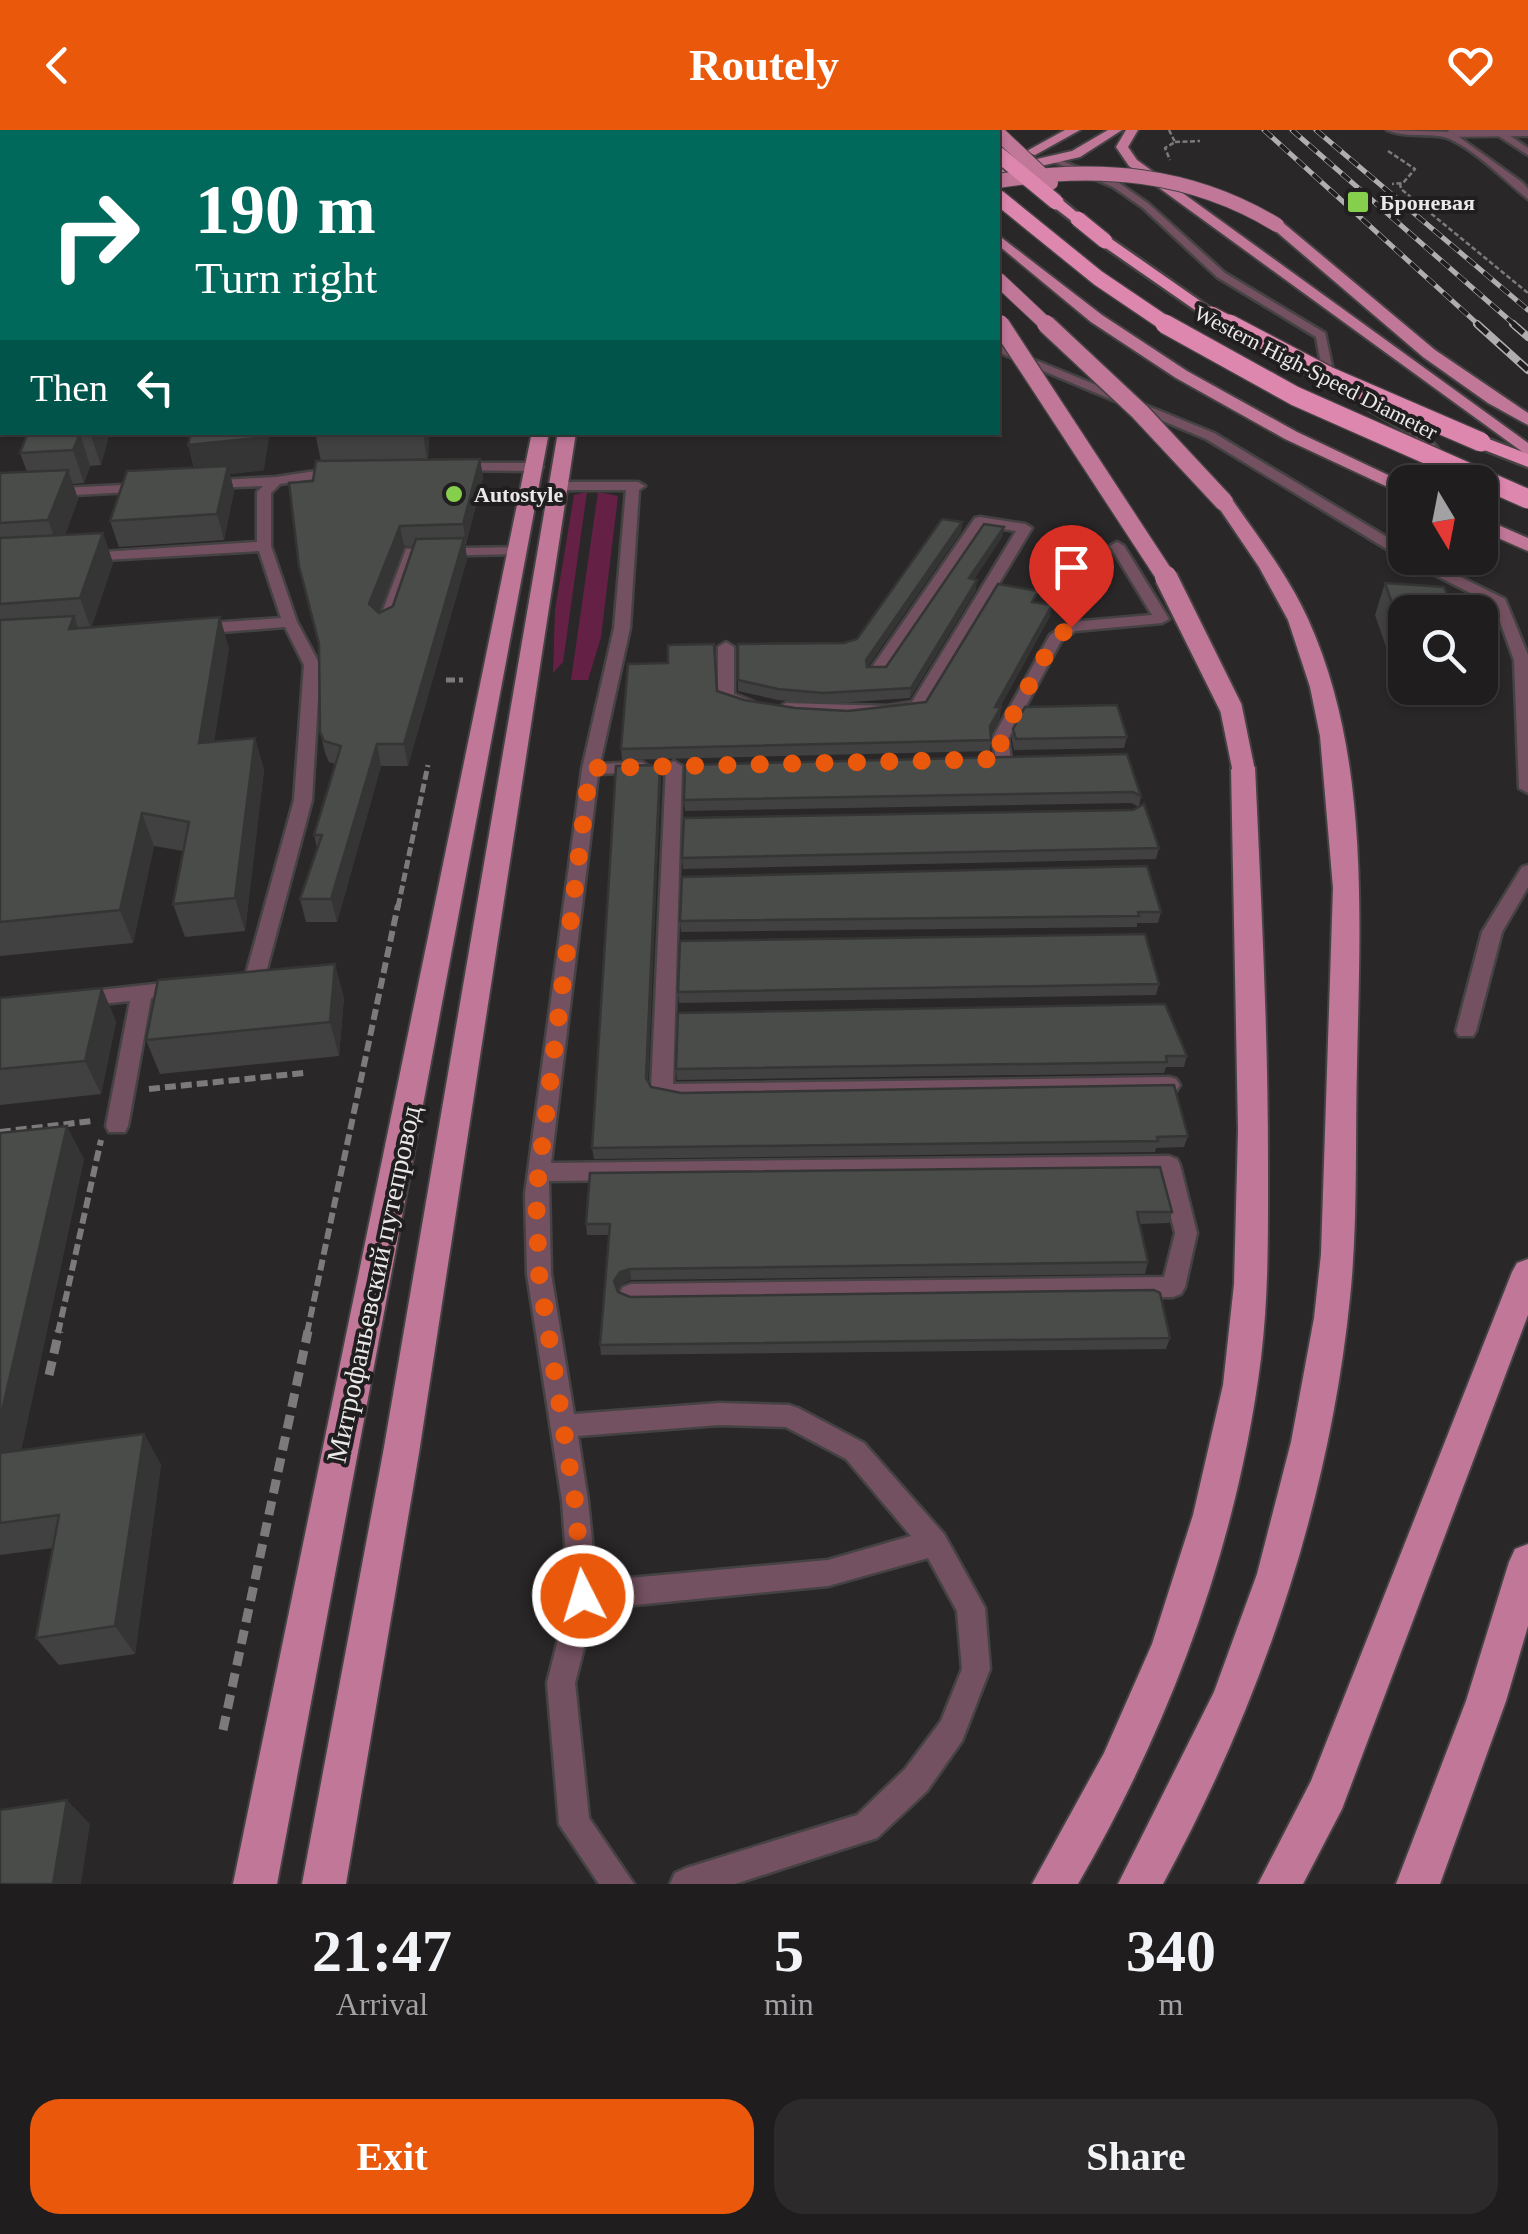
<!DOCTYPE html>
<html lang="en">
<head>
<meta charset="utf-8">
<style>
	:root { --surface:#201d1e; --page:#2d2a2b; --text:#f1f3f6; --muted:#a2a2a4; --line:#3d3b3c; --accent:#ea580c }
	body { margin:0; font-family:"Times New Roman",serif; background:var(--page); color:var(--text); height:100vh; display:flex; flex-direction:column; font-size:38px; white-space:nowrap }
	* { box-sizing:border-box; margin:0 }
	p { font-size:32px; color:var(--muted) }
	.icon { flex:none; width:55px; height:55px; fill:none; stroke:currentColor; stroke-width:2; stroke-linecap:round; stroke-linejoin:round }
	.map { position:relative; height:1754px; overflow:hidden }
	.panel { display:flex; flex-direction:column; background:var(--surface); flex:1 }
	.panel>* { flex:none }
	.banner { position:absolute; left:0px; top:0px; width:1000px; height:305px; box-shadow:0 2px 8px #0004,0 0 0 2px var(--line); background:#00695c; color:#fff; overflow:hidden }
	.needle { width:65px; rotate:170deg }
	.fabs { position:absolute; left:1388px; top:335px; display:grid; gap:20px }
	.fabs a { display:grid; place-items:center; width:110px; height:110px; border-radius:20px; background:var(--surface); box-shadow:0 2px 8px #0004,0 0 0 2px var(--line); font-size:50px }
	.pin { position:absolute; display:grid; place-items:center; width:85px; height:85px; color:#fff; margin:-102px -42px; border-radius:50% 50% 50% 0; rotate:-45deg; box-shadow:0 0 10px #0007 }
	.pin .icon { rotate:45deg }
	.me { position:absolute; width:110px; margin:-55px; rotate:355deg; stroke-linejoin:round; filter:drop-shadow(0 0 8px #0008) }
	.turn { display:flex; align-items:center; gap:35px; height:210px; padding:0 30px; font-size:45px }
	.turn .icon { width:130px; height:130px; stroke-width:2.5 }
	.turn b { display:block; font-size:70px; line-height:85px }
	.then { display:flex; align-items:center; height:95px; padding:0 30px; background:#0003; gap:20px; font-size:38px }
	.eta { display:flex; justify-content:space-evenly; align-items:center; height:170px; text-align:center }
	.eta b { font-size:60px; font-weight:700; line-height:70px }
	.cta { display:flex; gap:20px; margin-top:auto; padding:20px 30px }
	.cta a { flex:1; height:115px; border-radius:30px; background:var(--accent); color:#fff; font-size:40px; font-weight:700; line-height:115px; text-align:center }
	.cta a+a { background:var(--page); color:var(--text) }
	header { display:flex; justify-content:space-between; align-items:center; height:130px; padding:0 30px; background:var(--accent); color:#fff; font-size:45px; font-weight:700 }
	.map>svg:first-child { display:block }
	.green { fill:#652145 }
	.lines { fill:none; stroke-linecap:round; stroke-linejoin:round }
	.service-casing { stroke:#454243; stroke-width:5 }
	.minor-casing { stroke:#454243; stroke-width:4 }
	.secondary-casing { stroke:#454243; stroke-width:4 }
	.primary-casing { stroke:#454243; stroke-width:4 }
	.motorway-casing { stroke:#454243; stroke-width:5 }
	.path-far3 { stroke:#7d7a7b; stroke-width:2.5; stroke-dasharray:5 2.5; stroke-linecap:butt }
	.path-far2 { stroke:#7d7a7b; stroke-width:5; stroke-dasharray:9 4; stroke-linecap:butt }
	.path-far1 { stroke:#7d7a7b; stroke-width:6; stroke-dasharray:11 5; stroke-linecap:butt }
	.path { stroke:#7d7a7b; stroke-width:9; stroke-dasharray:14 8; stroke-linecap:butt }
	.service { fill:#745160; fill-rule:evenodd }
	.minor { fill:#745160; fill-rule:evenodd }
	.secondary { fill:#9f6680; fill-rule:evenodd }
	.primary { fill:#c07798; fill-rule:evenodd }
	.motorway { fill:#dd86ae; fill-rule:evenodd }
	.rail-far1-casing { stroke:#b0aeaf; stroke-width:5 }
	.rail-casing { stroke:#b0aeaf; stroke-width:8 }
	.rail-far1 { stroke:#201e1f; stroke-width:4; stroke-dasharray:11; stroke-linecap:butt }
	.rail { stroke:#201e1f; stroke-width:5; stroke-dasharray:14; stroke-linecap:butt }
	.primary-bridge-far2-casing { stroke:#454243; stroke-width:16; stroke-linecap:butt }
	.primary-bridge-far1-casing { stroke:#454243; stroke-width:21; stroke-linecap:butt }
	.primary-bridge-casing { stroke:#454243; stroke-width:26; stroke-linecap:butt }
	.motorway-bridge-far1-casing { stroke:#454243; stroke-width:18; stroke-linecap:butt }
	.motorway-bridge-casing { stroke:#454243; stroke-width:22; stroke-linecap:butt }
	.primary-bridge-far2 { stroke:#c07798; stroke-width:14 }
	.primary-bridge-far1 { stroke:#c07798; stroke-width:18 }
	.primary-bridge { stroke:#c07798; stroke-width:22 }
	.motorway-bridge-far1 { stroke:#dd86ae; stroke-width:15 }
	.motorway-bridge { stroke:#dd86ae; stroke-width:19 }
	.wall { fill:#404140; fill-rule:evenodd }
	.shaded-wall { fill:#343534 }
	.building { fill:#4a4c4a; stroke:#343534; stroke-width:2.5 }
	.route { stroke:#ea580c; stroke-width:18; stroke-dasharray:0 32.4 }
	.poi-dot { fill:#85cf4c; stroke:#201e1f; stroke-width:4 }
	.labels { text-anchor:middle; stroke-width:8; stroke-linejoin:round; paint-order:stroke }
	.far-poi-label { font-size:22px; font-weight:bold; fill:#eae8e9; stroke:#201e1f; text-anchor:start }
	.far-street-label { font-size:22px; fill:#eae8e9; stroke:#201e1f }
	.street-label { font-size:28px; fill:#eae8e9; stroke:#201e1f }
</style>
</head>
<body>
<header><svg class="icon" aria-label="back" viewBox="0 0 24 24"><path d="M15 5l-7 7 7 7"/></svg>Routely<svg class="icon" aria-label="heart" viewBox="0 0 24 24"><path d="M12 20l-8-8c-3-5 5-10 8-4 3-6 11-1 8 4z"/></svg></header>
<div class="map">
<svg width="1528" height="1754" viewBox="0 0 1528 1754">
	<rect width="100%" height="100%" fill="#2a2728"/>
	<g class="green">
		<polygon points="587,362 563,532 553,543 555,480 574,365"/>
		<polygon points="598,362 618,366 601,507 588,550 571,550"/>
	</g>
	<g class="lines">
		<defs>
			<g id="service">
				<rect x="240" y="0" width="8" height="2"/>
				<path d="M1387 0 1452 2 1523 53 1528 59V69C1504 50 1479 23 1450 9 1436 2 1407 9 1387 0Z"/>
				<polygon points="1497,1 1503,1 1528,18 1528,25 1497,5"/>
				<polygon points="1054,28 1119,53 1149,74 1225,143 1325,203 1335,250 1424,301 1440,321 1438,352 1425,352 1428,321 1416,307 1325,255 1316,207 1217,147 1143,78 1113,57 1054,32"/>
				<polygon points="2,74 2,85 0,86 0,75"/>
				<polygon points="998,215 1214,303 1405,418 1405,428 1422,428 1505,469 1528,525 1528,663 1519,658 1514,530 1494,475 1400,427 1206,309 998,222"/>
				<polygon points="455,333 537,333 543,337 537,341 450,340 450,334"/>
				<polygon points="342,337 349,341 347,344 280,354 271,363 271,416 297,492 320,535 312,670 264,850 261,855 241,858 231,851 234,846 246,844 294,670 304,535 285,497 197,504 189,499 197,494 281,488 259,421 87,431 80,427 87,423 257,412 257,362 263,356 208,358 201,354 203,351 276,347"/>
				<path d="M638 352 645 356 639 360 630 498 600 634 642 632 650 637 642 642 598 644 551 1033 1169 1026 1177 1029 1180 1035 1197 1103 1185 1157 1181 1164 1173 1167 631 1174 623 1171 619 1164 623 1157 631 1154 1164 1147 1175 1103 1160 1044 549 1051 551 1144 574 1284 719 1273 789 1275 798 1278 864 1313 944 1404 985 1478 990 1539 962 1611 927 1661 877 1708 735 1754H670L675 1743 686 1738 857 1685 905 1639 941 1591 962 1539 957 1481 928 1428 828 1456 594 1479 575 1553 589 1688 634 1754H599L559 1694 547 1553 569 1466 562 1371 527 1144 525 1064 582 639 614 498 626 360H560L553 356 560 352ZM719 1295 786 1297 846 1329 911 1406 828 1430 596 1451 588 1371 578 1306Z"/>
				<polygon points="144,354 151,358 149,361 0,369 0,361"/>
				<polygon points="980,387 1025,394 1032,398 924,579 887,586 780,581 778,578 786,573 887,576 912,572 1016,401 984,396 882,546 870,546 868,543 975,388"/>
				<polygon points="1117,412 1124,416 1169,489 1162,493 1075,501 1061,511 1008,609 1011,629 1009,633 997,633 992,609 1050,505 1071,492 1152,485 1110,416"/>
				<polygon points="520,417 525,418 525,424 417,426 393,496 385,501 377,496 406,419"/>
				<polygon points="726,512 734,517 734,564 754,572 754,578 742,578 718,567 718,517"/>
				<polygon points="674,631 682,636 673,954 1169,947 1176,949 1180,955 1176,961 682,971 655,966 651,960 666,636"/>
				<polygon points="1528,735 1528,757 1502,802 1476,901 1473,906 1459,906 1456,901 1482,802 1522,737"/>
				<polygon points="182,851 192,858 189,863 151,868 128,996 125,1002 109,1002 106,996 130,871 82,876 72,869 82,862"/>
			</g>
			<polygon id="minor" points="1449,0 1528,0 1528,6 1445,7"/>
			<rect id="secondary" x="552" y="0" width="12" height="2"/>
			<g id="primary">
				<polygon points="833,0 846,0 847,2 835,2"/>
				<rect x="890" y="0" width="12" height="2"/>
				<polygon points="1065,0 1080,0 1035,25 1025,22"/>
				<polygon points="1108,0 1122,0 1080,27 998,46 998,38 1072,21"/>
				<polygon points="1126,0 1138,0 1128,17 1137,30 1528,313 1528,326 1129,36 1116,17"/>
				<polygon points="1272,92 1282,92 1435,220 1528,283 1528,295 1488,273 1423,227 1272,98"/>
				<polygon points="998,105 1102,185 1187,241 1297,302 1405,353 1405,365 1285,309 1176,248 1091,192 998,115"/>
				<polygon points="532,302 549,302 277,1754 233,1754"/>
				<polygon points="558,302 576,302 419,1323 346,1754 302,1754 383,1323"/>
				<path d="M1224 366 1231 368C1258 407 1288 445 1308 489 1370 626 1360 788 1357 935 1355 1013 1358 1091 1350 1168 1329 1374 1261 1573 1163 1754H1118L1214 1562 1257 1444 1291 1312 1314 1188 1321 1124 1333 758 1320 606 1310 557 1288 490 1259 437 1215 372Z"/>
				<polygon points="1480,387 1528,408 1528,421 1480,400"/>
				<path d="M1243 630 1255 637C1261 768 1268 899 1268 1031 1268 1096 1269 1162 1261 1228 1238 1412 1171 1594 1078 1754H1032L1104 1623 1152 1514 1193 1385 1223 1255 1234 1154 1238 1000 1231 637Z"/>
				<polygon points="1528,1129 1528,1185 1342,1679 1303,1754 1258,1754 1311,1651 1512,1142 1517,1133"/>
				<polygon points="1528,1414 1528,1496 1506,1571 1440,1754 1396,1754 1466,1571 1509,1432 1515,1419"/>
			</g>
			<g id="motorway">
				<polygon points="916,0 929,0 930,2 917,2"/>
				<polygon points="962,0 976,0 977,2 963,2"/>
				<polygon points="1051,69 1061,69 1085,89 1073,92 1051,75"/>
				<polygon points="1100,108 1110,108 1219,184 1205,187 1100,114"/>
				<polygon points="1481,306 1528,324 1528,337 1474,316 1474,308"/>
			</g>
		</defs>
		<use href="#service" class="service-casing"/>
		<use href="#minor" class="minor-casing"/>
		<use href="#secondary" class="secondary-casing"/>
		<use href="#primary" class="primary-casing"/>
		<use href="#motorway" class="motorway-casing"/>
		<g class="path-far3">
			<polyline points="208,0 227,2"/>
			<polyline points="1169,0 1175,12 1165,18 1170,30"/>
			<polyline points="0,1 6,0"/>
			<polyline points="467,1 484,0"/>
			<polyline points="1175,12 1200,11"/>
			<polyline points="1388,21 1415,39 1403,53 1392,54"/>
			<polyline points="1400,53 1401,59 1528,163"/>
		</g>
		<g class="path-far2">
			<polyline points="446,550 463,550"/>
			<polyline points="398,777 428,635"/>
		</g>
		<g class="path-far1">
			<polyline points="149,959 304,943"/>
			<polyline points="0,1002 92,991"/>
			<polyline points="58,1203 101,1010"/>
			<polyline points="307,1203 398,775"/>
		</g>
		<g class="path">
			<polyline points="49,1245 59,1201"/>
			<polyline points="223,1600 308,1201"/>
		</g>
		<use href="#service" class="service"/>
		<use href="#minor" class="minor"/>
		<use href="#secondary" class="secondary"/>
		<use href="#primary" class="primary"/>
		<use href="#motorway" class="motorway"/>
		<defs>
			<g id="rail-far1">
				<polyline points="1264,0 1480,196"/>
				<polyline points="1292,0 1516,196"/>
				<polyline points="1316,0 1528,180"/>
			</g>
			<g id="rail">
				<polyline points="1477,194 1528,240"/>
				<polyline points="1513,194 1528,207"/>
			</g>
		</defs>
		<use href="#rail-far1" class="rail-far1-casing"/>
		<use href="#rail" class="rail-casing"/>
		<use href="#rail-far1" class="rail-far1"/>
		<use href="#rail" class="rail"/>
		<defs>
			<g id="primary-bridge-far2">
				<polyline points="998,3 1051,53"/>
				<path d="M998 51C1097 35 1190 42 1277 95"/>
				<polyline points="998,149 1048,196"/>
				<polyline points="998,191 1001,196"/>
			</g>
			<g id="primary-bridge-far1">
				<polyline points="1000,194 1167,449"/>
				<polyline points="1046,194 1140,282 1224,372"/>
			</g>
			<polyline id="primary-bridge" points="1166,447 1231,578 1243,637"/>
			<g id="motorway-bridge-far1">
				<polyline points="998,24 1056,72"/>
				<polyline points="998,67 1098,148 1169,196"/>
				<polyline points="1078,89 1105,111"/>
				<polyline points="1211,184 1234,196"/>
			</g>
			<g id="motorway-bridge">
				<polyline points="1165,194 1295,266 1528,369"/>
				<polyline points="1229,194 1328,246 1481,312"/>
			</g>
		</defs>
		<use href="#primary-bridge-far2" class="primary-bridge-far2-casing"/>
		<use href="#primary-bridge-far1" class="primary-bridge-far1-casing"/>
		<use href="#primary-bridge" class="primary-bridge-casing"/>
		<use href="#motorway-bridge-far1" class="motorway-bridge-far1-casing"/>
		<use href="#motorway-bridge" class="motorway-bridge-casing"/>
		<use href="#primary-bridge-far2" class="primary-bridge-far2"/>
		<use href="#primary-bridge-far1" class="primary-bridge-far1"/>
		<use href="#primary-bridge" class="primary-bridge"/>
		<use href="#motorway-bridge-far1" class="motorway-bridge-far1"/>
		<use href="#motorway-bridge" class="motorway-bridge"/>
	</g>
	<g class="wall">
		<polygon points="28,302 110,302 101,335 90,336 84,353 73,354 78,369 65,405 103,403 113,433 91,497 229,518 214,611 255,608 264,640 245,801 185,807 173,774 183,721 154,716 133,813 0,826 0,343 27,342 20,323"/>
		<path d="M429 302 428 329H480L483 348 466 414H465L467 429 408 636H381L337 792H306L300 769 317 718 314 705 335 634 329 632 325 623 320 602 319 516 313 351 321 331 315 303ZM404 416H414L393 476 379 483Z"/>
		<polygon points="188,315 264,340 230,344 234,361 224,410 119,417 110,391 194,338"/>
		<polygon points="962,392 961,402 867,537 886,537 1004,397 1002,407 974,449 976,460 910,568 823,574 778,570 738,561 738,514 844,513 857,509"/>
		<polygon points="1385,453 1405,482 1405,550 1397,549 1375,485"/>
		<polygon points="1036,472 1050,486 1000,577 1000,588 991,604 990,621 622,630 621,619 717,561 744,570 795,578 848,581 926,572"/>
		<polygon points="1013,599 1127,607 1124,618 1014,620 1012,610"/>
		<polygon points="1127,624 1141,666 1139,677 1131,673 685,681 684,670"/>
		<polygon points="661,646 648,951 651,957 681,963 1188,1006 1184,1017 1156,1018 1155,1022 594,1029 592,1018"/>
		<polygon points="1159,718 1156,729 683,739 682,728"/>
		<polygon points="1161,782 1158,793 1137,793 1137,797 681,802 680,791"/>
		<polygon points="1159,854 1156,865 679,873 678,862"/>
		<polygon points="102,858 116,892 101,964 0,975 0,868"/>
		<polygon points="344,867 339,926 160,944 146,910"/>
		<polygon points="1187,926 1184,937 1166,937 1164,943 677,950 676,939"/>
		<polygon points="0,1003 84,1029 21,1320 144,1304 161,1335 135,1524 59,1535 36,1508 53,1418 0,1425"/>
		<polygon points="1172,1082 1169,1093 1139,1094 1148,1132 1145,1144 631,1150 622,1154 618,1160 618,1162 630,1167 1170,1208 1166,1219 601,1225 600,1215 609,1105 587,1105 586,1094"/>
	</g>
	<g class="shaded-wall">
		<polygon points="83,0 106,0 105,2 82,2"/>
		<polygon points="194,0 208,0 208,2 193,2"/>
		<rect x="0" y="259" width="2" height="32"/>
		<polygon points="110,302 101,335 90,303"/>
		<polygon points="257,302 270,302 264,340 230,344 234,361 224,410 217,384 197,347 188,315"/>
		<polygon points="423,302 429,302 427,332"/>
		<polygon points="80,304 90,336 84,353 73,320"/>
		<polygon points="480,329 483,348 466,414 463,394"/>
		<polygon points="68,340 78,369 59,421 48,390"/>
		<polygon points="962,392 961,402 865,541 866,530"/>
		<polygon points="400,396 404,416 374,495 369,474"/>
		<polygon points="1004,397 1002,407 968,459 969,448"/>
		<polygon points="103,403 113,433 91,499 80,468"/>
		<polygon points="464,408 467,429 408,636 404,614"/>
		<polygon points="977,450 976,460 910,568 911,558"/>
		<polygon points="1052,475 1050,486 994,588 995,577"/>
		<polygon points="74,486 85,517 69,499"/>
		<polygon points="220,487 229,518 209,645 199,613"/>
		<polygon points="1001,577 1000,588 989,607 990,596"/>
		<polygon points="255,608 264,640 245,801 235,768"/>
		<polygon points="377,614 381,636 337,792 331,769"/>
		<polygon points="660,635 661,646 647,960 646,948"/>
		<polygon points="142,683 154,716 133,813 120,780"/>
		<polygon points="335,834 344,867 339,926 330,892"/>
		<polygon points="102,858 116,892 101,964 85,931"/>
		<polygon points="67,996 84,1029 14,1354 0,1334 0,1290"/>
		<polygon points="630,1139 631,1150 622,1154 616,1162 614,1151 620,1142"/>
		<polygon points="144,1304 161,1335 135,1524 115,1496"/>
		<polygon points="67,1670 90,1694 81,1754 53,1754"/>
	</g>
	<g class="building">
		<polygon points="50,0 83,0 82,2 49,2"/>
		<polygon points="159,0 194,0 193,2 158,2"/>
		<rect x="275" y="0" width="33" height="2"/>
		<polygon points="436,0 470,0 471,2 436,2"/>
		<rect x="0" y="116" width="2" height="143"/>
		<polygon points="28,302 90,302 80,304 73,320 20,323"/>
		<polygon points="191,302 257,302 256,308 188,315"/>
		<polygon points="480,329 463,394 400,396 369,474 379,483 393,476 416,409 464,408 404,614 377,614 331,769 300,769 322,705 314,705 341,616 324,611 320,602 319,514 299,436 289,353 313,351 316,331"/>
		<polygon points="228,336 217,384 110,391 127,341"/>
		<polygon points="68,340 48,390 0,393 0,343"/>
		<polygon points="942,389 962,392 866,530 867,537 886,537 984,394 1004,397 969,448 977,450 911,558 823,563 778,559 738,550 738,514 844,513 857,509"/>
		<polygon points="103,403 80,468 0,474 0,408"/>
		<polygon points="1385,453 1444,457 1454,482 1405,482 1405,511"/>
		<polygon points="998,454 1038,461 1032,472 1052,475 995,577 1001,577 990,596 991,610 621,619 628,534 668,533 668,515 714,514 717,561 744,570 795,578 848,581 926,572"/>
		<polygon points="74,486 69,499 220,487 199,613 255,608 235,768 173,774 189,692 142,683 120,780 0,792 0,490"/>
		<polygon points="1117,575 1127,607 1016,609 1013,599 1025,577"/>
		<polygon points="1127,624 1141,666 1133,662 684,670 685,635"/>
		<polygon points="660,635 646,948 651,957 681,963 1174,955 1188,1006 1157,1007 1158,1011 592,1018 616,636"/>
		<polygon points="1144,674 1159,718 682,728 684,688 1133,680"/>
		<polygon points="1147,736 1161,782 1138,782 1139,786 680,791 682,747"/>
		<polygon points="1145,804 1159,854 678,862 680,811"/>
		<polygon points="335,834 330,892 146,910 158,850"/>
		<polygon points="102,858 85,931 0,939 0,868"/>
		<polygon points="1165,874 1187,926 1166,926 1167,932 676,939 678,883"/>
		<polygon points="67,996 0,1290 0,1003"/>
		<polygon points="1160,1037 1172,1082 1137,1082 1148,1132 630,1139 620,1142 614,1151 618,1162 630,1167 1154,1160 1160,1163 1170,1208 600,1215 610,1094 586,1094 590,1043"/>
		<polygon points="144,1304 115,1496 36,1508 59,1385 0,1393 0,1323"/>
		<polygon points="67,1670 53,1754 0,1754 0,1680"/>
	</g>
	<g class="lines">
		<polyline class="route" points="583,1466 575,1371 539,1144 536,1064 590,638 1003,629 1000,609 1055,508 1071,497"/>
	</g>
	<g class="poi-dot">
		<rect x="1346" y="60" width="24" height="24" rx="5"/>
		<circle cx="454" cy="364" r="10"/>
	</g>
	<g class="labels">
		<g class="far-poi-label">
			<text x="1380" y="80">Броневая</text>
			<text x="474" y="372">Autostyle</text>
		</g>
		<g class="far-street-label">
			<text transform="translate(1316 242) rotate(27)" y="8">Western High-Speed Diameter</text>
		</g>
		<g class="street-label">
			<text transform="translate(373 1154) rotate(-78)" y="10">Митрофаньевский путепровод</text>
		</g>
	</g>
</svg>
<div class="fabs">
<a><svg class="needle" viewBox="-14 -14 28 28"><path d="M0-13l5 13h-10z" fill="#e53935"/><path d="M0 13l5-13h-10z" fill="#a2a2a4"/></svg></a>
<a><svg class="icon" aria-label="search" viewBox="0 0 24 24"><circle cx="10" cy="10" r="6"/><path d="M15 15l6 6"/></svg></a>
</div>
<div class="pin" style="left:1071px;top:497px;background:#d93025"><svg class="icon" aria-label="arrive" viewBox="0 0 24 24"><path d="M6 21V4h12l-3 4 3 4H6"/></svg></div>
<svg class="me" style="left:583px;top:1466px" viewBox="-20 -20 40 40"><circle r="17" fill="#ea580c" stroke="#fff" stroke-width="3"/><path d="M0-11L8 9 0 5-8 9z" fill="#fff"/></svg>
<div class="banner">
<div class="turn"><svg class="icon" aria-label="right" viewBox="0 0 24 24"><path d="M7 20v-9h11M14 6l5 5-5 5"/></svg><div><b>190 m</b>Turn right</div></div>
<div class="then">Then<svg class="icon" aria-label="left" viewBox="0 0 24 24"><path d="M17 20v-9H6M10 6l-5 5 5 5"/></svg></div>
</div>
</div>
<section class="panel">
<div class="eta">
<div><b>21:47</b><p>Arrival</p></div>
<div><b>5</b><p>min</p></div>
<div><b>340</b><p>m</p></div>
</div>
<div class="cta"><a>Exit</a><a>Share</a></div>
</section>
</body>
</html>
